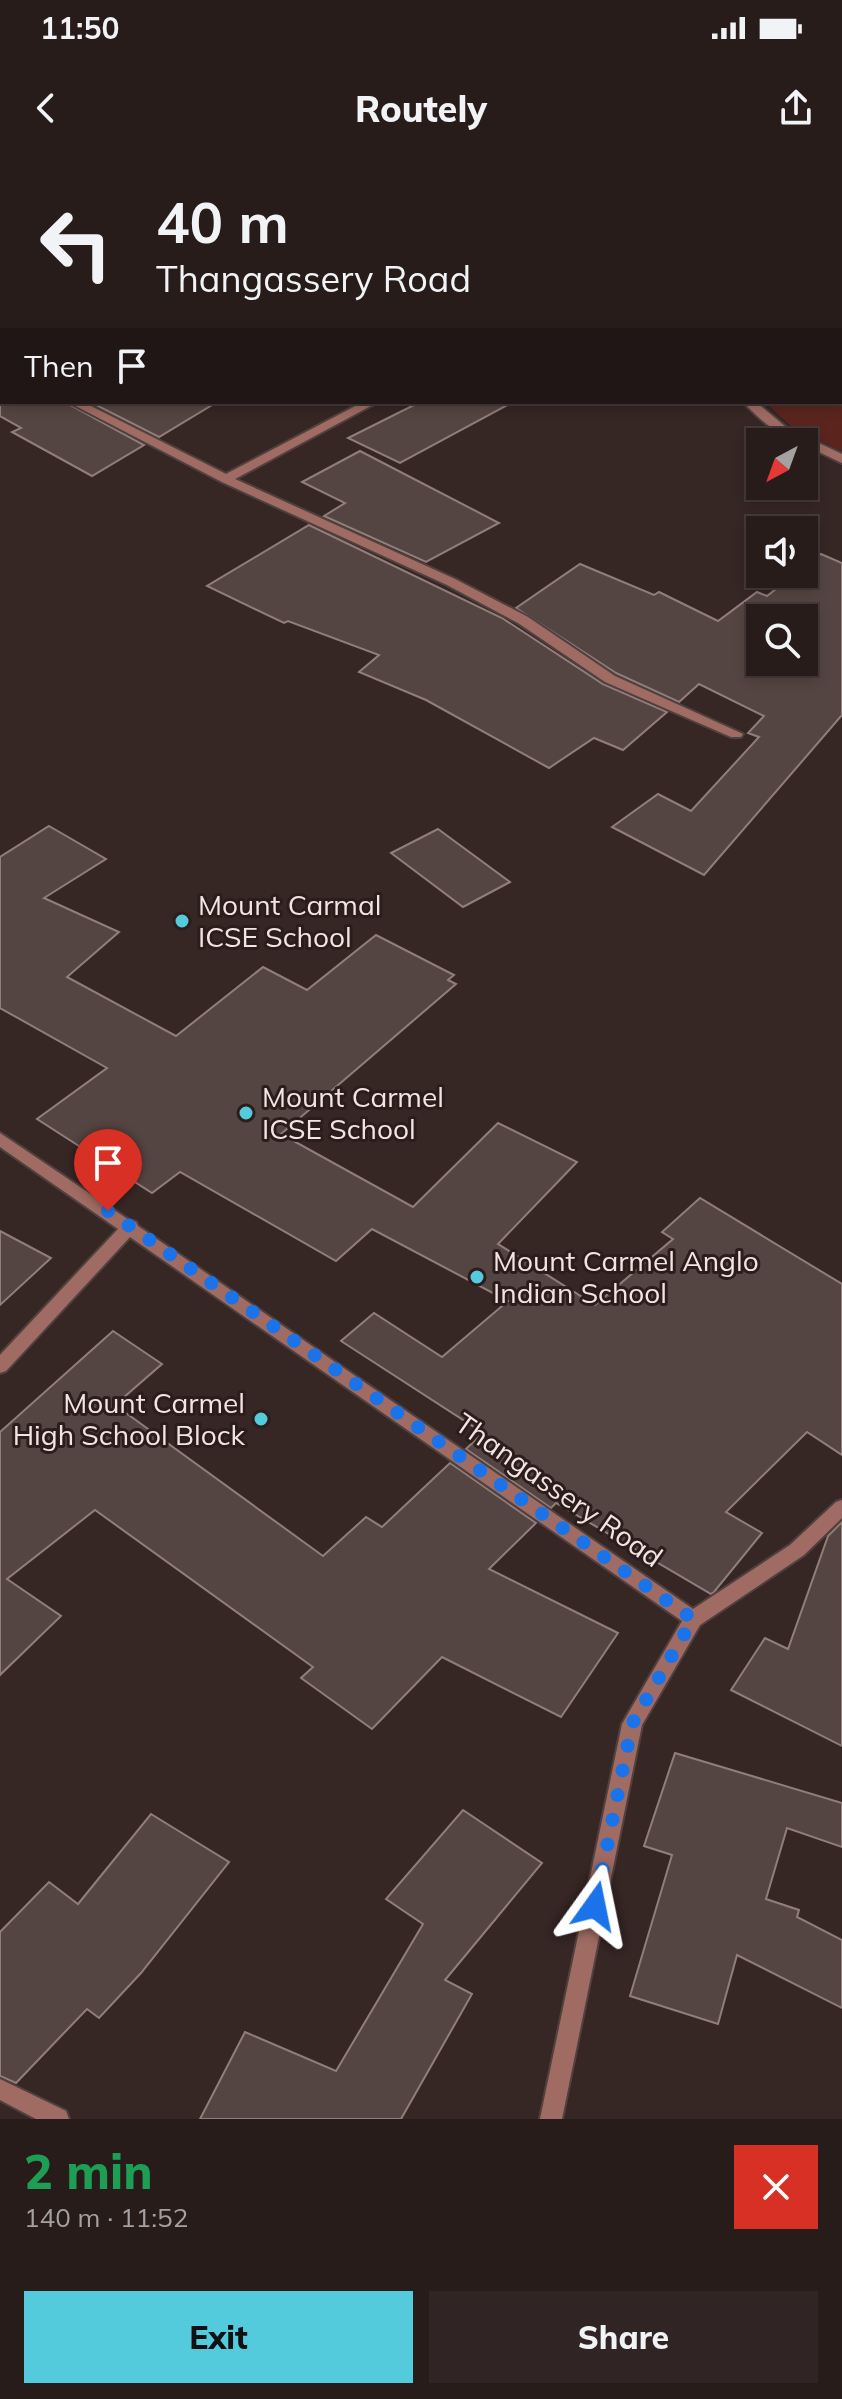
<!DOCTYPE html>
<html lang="en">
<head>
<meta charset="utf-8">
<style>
	:root { --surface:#281c1b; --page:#302524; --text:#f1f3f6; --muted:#a5a1a3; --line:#443a3a; --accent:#54cadd }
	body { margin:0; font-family:Mulish,sans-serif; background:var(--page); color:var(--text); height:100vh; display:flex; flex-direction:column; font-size:30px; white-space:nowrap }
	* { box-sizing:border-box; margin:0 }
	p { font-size:26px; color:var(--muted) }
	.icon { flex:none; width:44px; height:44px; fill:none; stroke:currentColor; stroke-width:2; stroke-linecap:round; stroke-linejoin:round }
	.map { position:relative; height:1959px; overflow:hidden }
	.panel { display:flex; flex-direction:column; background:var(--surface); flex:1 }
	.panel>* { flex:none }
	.hud { position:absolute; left:0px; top:0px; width:842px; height:244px; box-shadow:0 4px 12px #0003,0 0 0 2px var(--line); background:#281c1b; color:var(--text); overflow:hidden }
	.needle { width:52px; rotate:221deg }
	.controls { position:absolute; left:746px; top:268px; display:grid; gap:16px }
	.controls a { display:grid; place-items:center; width:72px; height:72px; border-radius:0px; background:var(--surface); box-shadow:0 4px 12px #0003,0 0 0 2px var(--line); font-size:40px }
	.pin { position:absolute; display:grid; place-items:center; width:68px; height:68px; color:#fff; margin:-82px -34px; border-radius:50% 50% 50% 0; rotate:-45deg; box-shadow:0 0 8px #0007 }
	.pin .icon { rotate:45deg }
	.me { position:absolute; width:88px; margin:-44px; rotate:12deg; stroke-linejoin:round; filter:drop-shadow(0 0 6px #0008) }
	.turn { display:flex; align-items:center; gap:28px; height:168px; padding:0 24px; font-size:36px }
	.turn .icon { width:104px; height:104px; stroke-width:2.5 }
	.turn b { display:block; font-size:56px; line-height:68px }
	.then { display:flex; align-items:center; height:76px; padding:0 24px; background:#0003; gap:16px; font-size:30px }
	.round { display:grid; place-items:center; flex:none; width:84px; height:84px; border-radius:0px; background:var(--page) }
	.head { display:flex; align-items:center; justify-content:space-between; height:136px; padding:0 24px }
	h1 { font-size:48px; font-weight:800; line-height:60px; color:#1e9e55 }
	.primary-button { display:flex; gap:16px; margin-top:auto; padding:16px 24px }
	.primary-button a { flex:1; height:92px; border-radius:0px; background:var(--accent); color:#111; font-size:32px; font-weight:800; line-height:92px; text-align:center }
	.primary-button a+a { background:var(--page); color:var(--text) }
	.status { display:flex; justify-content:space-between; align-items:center; height:56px; padding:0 40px; background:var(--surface); direction:ltr }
	.status svg { height:22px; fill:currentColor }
	header { display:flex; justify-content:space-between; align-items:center; height:104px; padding:0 24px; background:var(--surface); font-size:36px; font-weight:800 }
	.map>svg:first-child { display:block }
	.green { fill:#5b251e }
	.building { fill:#554542; stroke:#917e7b; stroke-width:2; fill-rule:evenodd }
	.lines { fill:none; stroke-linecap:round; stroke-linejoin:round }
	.minor-casing { stroke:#50413f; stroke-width:4 }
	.minor { fill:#9f6b63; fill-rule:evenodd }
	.route { stroke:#1a73e8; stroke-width:14; stroke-dasharray:0 25.2 }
	.poi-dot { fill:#54cadd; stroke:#2c1d1a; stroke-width:3 }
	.labels { text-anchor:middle; stroke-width:6; stroke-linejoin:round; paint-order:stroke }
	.poi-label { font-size:28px; fill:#f0e5e4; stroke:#2c1d1a; text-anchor:start }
	.street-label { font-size:28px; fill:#f0e5e4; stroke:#2c1d1a }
</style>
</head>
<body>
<div class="status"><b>11:50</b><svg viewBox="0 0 49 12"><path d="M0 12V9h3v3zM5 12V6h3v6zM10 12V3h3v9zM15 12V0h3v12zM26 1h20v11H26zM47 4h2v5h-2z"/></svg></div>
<header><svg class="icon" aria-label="back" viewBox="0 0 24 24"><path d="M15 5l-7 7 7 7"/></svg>Routely<svg class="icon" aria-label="share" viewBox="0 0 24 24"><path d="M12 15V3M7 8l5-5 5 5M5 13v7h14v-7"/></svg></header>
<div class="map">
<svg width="842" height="1959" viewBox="0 0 842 1959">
	<rect width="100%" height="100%" fill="#362624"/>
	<polygon class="green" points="842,149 842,291 793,268 765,242 840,242"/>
	<g class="building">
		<polygon points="0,242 65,242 144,285 92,316 12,272 21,268 0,256"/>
		<polygon points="90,242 217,242 159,277"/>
		<polygon points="420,242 513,242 400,303 348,278"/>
		<polygon points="360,291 499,363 426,402 324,356 345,343 302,322"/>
		<polygon points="309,365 502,458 603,524 667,552 623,590 594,578 549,608 426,540 359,512 379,495 288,461 284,463 207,426"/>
		<path d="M821 394 842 403V555L704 715 612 667 658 634 691 651 759 577 748 573 764 556 699 524 679 542 616 513 516 448 580 404 654 435 659 432 718 461 757 432 767 436 795 414H804V407ZM760 458H804V502H760Z"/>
		<polygon points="49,666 106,699 44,738 119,772 67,817 176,876 263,807 307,830 376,775 454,815 448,820 456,824 281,974 413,1047 498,963 577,1002 498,1084 595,1145 673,1079 662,1072 700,1038 842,1124 842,1295 807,1272 726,1352 762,1373 714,1432 711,1434 556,1343 551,1348 466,1289 483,1273 341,1181 374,1153 442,1197 508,1141 372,1069 336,1101 180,1012 152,1033 37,959 107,908 0,848 0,697"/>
		<polygon points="438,669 510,722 463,747 391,693"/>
		<polygon points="0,1071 51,1098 0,1145"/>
		<polygon points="113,1171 162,1204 115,1245 323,1396 366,1357 382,1367 450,1303 536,1363 489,1409 618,1473 561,1557 442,1497 372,1569 301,1518 313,1507 95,1350 7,1419 61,1456 0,1515 0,1272"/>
		<polygon points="842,1362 842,1586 731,1530 765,1478 788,1489 828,1376"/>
		<polygon points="675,1593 842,1643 842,1687 787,1668 766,1739 799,1750 797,1757 842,1780 842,1848 737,1795 718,1864 630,1836 672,1695 644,1686"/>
		<polygon points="463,1650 542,1703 445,1820 472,1834 401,1959 200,1959 245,1872 336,1911 423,1764 386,1739"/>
		<polygon points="151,1654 229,1702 141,1813 99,1858 87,1849 16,1923 0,1916 0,1772 49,1722 78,1744"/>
	</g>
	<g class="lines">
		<defs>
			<g id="minor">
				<polygon points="45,0 63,0 64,2 46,2"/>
				<polygon points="713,0 732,0 733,2 714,2"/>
				<rect x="840" y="30" width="2" height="7"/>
				<rect x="0" y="204" width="2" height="7"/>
				<polygon points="68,242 83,242 226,314 363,242 378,242 235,319 455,419 528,457 615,516 743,574 741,577 731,577 605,522 518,463 447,425 222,322"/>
				<path d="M743 242H756L787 268 842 294V303L804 285V282C782 280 758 258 743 242Z"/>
				<polygon points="0,973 129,1060 136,1062 138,1066 693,1449 790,1385 836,1342 842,1340 842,1358 804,1395 700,1465 642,1565 562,1959 540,1959 622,1564 682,1461 130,1077 6,1211 0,1213 0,1195 118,1069 0,987"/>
				<polygon points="0,1919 66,1951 69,1959 36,1959 0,1940"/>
			</g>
		</defs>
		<use href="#minor" class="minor-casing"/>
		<use href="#minor" class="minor"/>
	</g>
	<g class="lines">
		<polyline class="route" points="108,1051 693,1459 632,1564 595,1746"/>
	</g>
	<g class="poi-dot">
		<circle cx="182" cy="761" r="8"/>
		<circle cx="246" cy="953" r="8"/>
		<circle cx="477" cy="1117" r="8"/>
		<circle cx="261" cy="1259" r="8"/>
	</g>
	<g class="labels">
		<g class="poi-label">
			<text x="198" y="755">Mount Carmal<tspan x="198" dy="32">ICSE School</tspan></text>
			<text x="262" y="947">Mount Carmel<tspan x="262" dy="32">ICSE School</tspan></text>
			<text x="493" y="1111">Mount Carmel Anglo<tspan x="493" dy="32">Indian School</tspan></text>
			<text x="245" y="1253" text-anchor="end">Mount Carmel<tspan x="245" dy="32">High School Block</tspan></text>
		</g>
		<g class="street-label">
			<text transform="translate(559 1330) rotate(35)" y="10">Thangassery Road</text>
		</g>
	</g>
</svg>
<div class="controls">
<a><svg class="needle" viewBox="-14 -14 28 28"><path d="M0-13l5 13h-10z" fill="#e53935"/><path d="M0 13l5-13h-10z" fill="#a5a1a3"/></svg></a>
<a><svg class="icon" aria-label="sound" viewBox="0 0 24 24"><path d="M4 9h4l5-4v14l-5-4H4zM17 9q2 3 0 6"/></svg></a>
<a><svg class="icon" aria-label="search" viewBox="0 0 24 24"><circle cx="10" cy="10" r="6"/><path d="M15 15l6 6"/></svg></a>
</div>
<div class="pin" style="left:108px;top:1051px;background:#d93025"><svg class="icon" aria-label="arrive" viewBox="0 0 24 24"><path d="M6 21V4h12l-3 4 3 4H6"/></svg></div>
<svg class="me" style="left:595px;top:1746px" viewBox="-20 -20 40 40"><path d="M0-17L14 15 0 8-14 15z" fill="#1a73e8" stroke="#fff" stroke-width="4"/></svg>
<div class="hud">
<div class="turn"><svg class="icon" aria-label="left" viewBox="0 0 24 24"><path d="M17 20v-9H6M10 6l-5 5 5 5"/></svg><div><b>40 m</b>Thangassery Road</div></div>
<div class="then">Then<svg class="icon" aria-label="arrive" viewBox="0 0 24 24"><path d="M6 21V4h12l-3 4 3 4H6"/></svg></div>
</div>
</div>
<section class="panel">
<div class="head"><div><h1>2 min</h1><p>140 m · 11:52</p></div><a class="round" style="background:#d93025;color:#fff"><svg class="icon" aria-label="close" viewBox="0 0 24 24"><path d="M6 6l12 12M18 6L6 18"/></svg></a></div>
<div class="primary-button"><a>Exit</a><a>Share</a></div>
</section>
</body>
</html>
